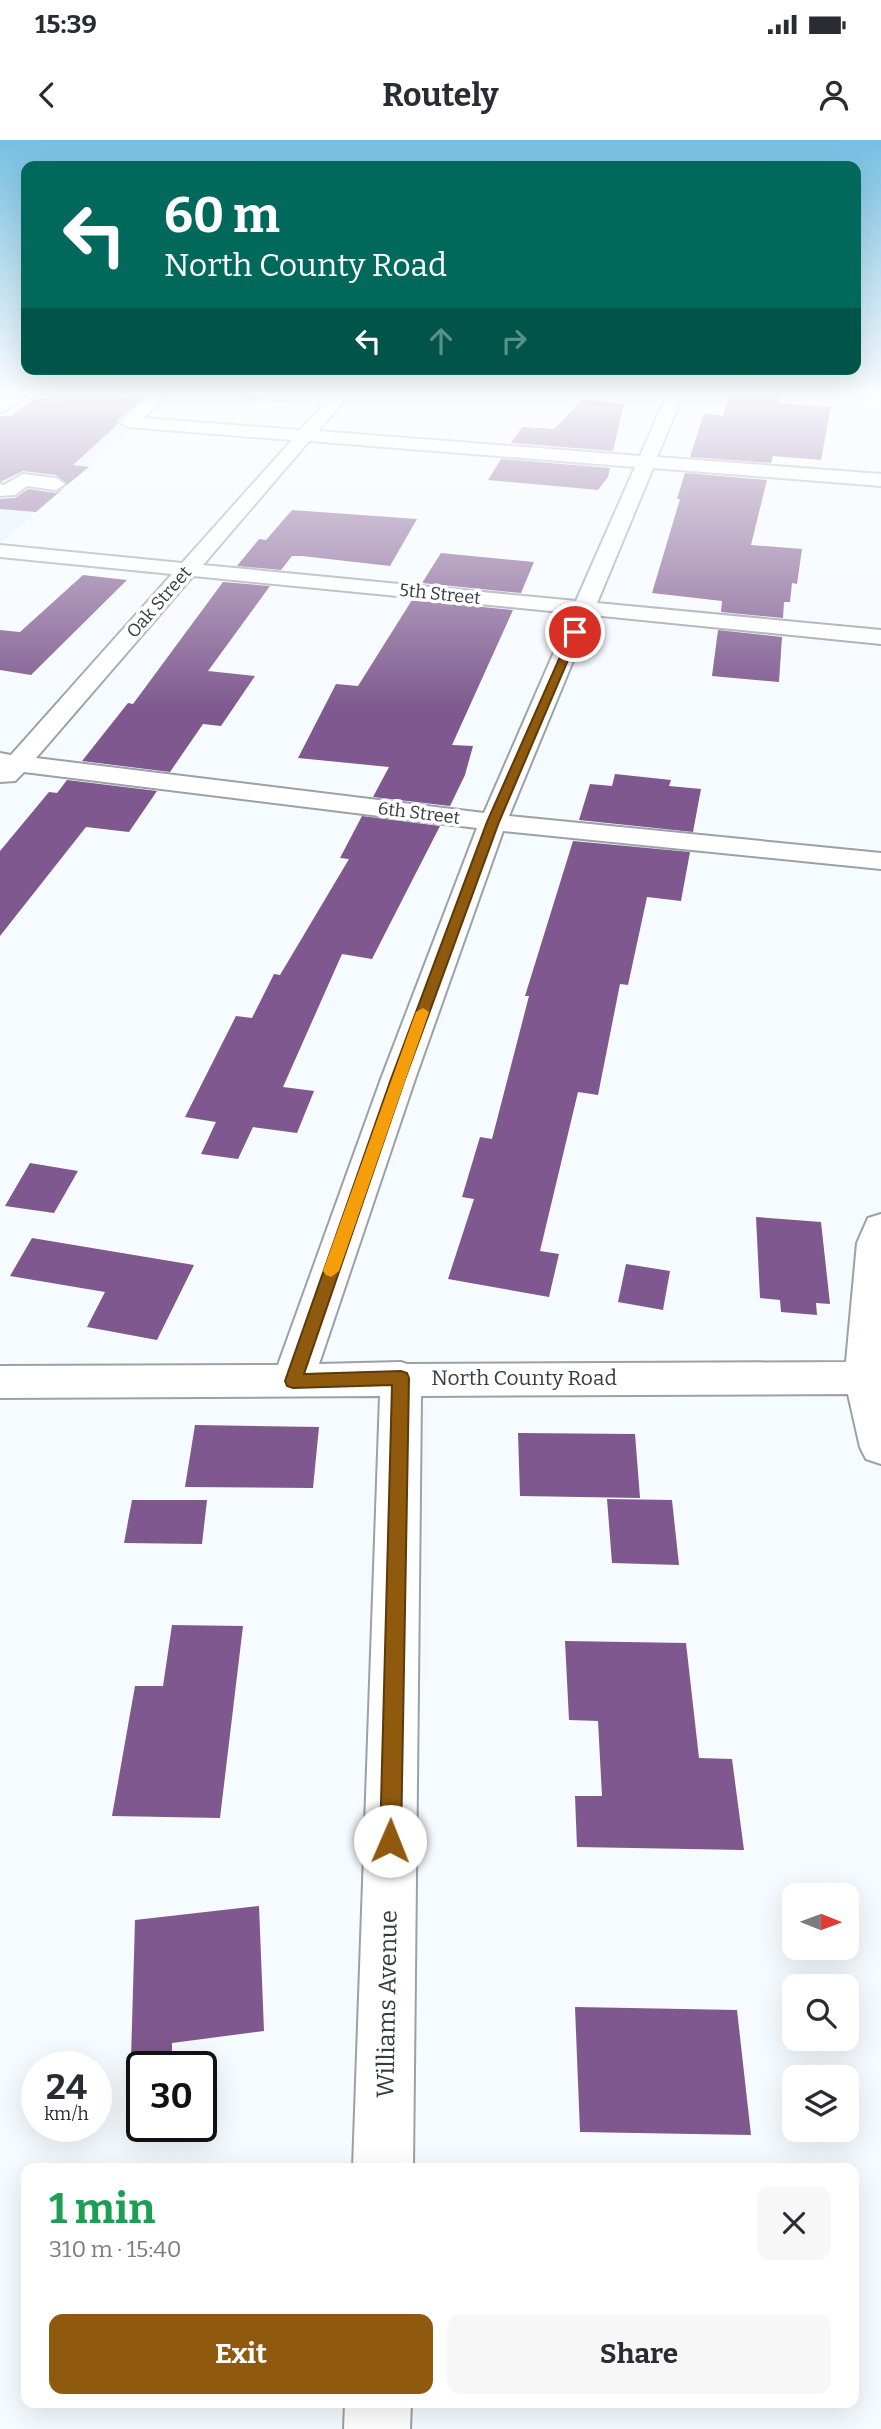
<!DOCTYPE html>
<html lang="en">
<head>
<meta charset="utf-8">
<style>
	:root { --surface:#fff; --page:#f7f7f7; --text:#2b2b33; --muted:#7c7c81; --accent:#8f590e }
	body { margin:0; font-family:Bitter,serif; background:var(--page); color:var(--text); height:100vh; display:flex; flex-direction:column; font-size:26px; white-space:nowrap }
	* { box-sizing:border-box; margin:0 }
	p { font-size:23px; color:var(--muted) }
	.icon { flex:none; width:38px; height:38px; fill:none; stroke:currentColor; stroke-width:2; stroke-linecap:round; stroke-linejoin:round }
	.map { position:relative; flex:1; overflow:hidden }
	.details { position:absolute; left:21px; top:2023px; width:838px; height:245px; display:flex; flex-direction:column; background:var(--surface); border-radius:14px; box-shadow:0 7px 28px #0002 }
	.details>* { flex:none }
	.guide { position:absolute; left:21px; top:21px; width:840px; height:214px; border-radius:14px; box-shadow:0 7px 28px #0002; background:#00695c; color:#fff; overflow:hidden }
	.needle { width:46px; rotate:91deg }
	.controls { position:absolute; left:782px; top:1743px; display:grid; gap:14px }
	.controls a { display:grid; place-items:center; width:77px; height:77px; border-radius:14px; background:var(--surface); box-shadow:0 7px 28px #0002; font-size:35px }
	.speed { position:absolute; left:21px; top:1911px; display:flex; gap:14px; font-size:35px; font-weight:700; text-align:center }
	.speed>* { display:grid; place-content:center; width:91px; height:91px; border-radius:50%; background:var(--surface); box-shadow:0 7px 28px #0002; line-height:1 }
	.speed small { font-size:18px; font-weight:400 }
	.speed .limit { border:4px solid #111; border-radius:10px; background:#fff; color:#111 }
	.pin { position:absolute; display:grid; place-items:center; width:60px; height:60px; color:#fff; margin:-30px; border:4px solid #fff; border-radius:50%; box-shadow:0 2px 7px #0007 }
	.me { position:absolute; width:77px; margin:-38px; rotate:1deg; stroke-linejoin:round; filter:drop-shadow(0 0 5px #0008) }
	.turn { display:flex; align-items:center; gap:24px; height:147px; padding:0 28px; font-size:32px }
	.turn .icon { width:91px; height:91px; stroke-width:2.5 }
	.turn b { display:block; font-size:49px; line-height:60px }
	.lanes { display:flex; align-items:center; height:66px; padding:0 28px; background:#0003; justify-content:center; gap:35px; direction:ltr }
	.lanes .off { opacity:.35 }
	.round { display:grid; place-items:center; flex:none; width:74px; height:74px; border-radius:14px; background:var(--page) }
	.headline { display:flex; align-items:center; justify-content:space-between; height:119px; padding:0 28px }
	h1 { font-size:42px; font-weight:700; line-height:52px; color:#1e9e55 }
	.button { display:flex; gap:14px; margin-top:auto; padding:14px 28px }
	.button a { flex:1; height:80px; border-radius:14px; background:var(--accent); color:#fff; font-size:28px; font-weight:700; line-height:80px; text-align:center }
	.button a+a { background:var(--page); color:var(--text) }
	.status { display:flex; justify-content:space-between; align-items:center; height:49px; padding:0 35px; background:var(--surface); direction:ltr }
	.status svg { height:19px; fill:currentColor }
	header { display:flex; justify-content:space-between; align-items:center; height:91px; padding:0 28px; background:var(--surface); font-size:32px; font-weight:700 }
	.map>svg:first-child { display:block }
	.built { fill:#e5f0f9 }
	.building { fill:#7e588e }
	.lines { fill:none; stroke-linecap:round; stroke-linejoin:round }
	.minor-casing { stroke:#9aa1a7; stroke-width:4 }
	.major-casing { stroke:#9aa1a7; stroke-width:4 }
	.minor { fill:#fff; fill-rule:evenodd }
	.major { fill:#fff; fill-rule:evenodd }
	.route { fill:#8f590e; stroke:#5d3a09; stroke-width:2 }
	.slow { fill:#f59e0b }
	.labels { text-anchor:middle; stroke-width:7; stroke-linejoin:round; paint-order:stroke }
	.far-street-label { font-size:18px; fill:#393c3e; stroke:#fff }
	.street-label { font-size:21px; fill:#393c3e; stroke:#fff }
	.near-street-label { font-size:24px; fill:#393c3e; stroke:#fff }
</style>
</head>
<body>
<div class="status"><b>15:39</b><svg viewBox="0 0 49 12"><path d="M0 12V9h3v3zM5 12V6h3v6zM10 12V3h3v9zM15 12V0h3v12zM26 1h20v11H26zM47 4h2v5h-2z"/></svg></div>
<header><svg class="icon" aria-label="back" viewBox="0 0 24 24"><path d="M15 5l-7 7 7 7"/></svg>Routely<svg class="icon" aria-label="person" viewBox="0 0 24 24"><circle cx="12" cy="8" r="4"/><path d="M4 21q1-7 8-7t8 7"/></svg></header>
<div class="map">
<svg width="881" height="2289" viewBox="0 0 881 2289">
	<rect width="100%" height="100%" fill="#f6fbff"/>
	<g class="built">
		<polygon points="38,250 181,250 149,277 17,265"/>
		<polygon points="0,277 132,288 0,404"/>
	</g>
	<g class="building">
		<polygon points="731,251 780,255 778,263 831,267 821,320 773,316 771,323 690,317 704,273 723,276"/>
		<polygon points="60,252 140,260 117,280 118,284 73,325 89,327 67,345 56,335 23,331 0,342 0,276 11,276 35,258 51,259"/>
		<polygon points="583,259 624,264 613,311 511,303 522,287 554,289"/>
		<polygon points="501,319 610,328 608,337 598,350 488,340"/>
		<polygon points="685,333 767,340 751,405 802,409 797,444 792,443 790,462 784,462 783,478 721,472 722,461 652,453 680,359 677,359"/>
		<polygon points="64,348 36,372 0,369 0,359 15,358 28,349 56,353"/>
		<polygon points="292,370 417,379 390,426 302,416 292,416 281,430 237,426 259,399 266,400"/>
		<polygon points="441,413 534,422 521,453 422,443"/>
		<polygon points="83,435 127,440 31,535 0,530 0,490 20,492"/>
		<polygon points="223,442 270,446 208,531 255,536 221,586 203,584 170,632 82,621 128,563 133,564"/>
		<polygon points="412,460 513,470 452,605 473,606 465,635 450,666 373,657 389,627 298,618 336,544 358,546"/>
		<polygon points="718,490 782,497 779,542 712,536"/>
		<polygon points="615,634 671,640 669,646 701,649 693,692 579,680 590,644 612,646"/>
		<polygon points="67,640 157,651 129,692 86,687 0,796 0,711 49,652 57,653"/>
		<polygon points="362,676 440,686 372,819 342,814 283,947 314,951 297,993 253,987 238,1019 201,1014 216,982 185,977 236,876 252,878 274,834 280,835 349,719 340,718"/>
		<polygon points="573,701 690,712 681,761 647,757 628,845 620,844 598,955 578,952 540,1111 559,1114 549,1157 448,1139 474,1059 462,1057 480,997 492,999 529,856 525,856"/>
		<polygon points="30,1023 78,1031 54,1073 5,1066"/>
		<polygon points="756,1077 821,1082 830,1164 816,1163 817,1175 781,1172 780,1160 760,1158"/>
		<polygon points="32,1098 194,1125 157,1200 87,1187 105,1152 10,1136"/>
		<polygon points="626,1124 670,1131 663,1170 618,1162"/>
		<polygon points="195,1285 319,1287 313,1348 185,1347"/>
		<polygon points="518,1293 635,1294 640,1358 520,1356"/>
		<polygon points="607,1359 672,1360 679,1425 612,1423"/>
		<polygon points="132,1360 207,1360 202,1404 124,1403"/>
		<polygon points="172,1485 243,1486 220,1678 112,1676 135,1546 163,1546"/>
		<polygon points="565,1501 686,1503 699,1618 732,1619 744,1710 577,1707 575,1656 602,1656 598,1581 569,1580"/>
		<polygon points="259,1766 264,1891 172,1903 172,1915 131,1919 135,1780"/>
		<polygon points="575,1867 737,1870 751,1995 580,1992"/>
	</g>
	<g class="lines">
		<defs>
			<g id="minor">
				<path d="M88 250C105 248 154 245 166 257L164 260 143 278 300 290 325 263 216 255 208 250H275L333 254 337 250H353L318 291 640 316 669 250H685L657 317 881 334V346L653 328 597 463 881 490V504L592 475 509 676 881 713V729L503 691 415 939 319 1224 401 1222 407 1224 846 1222 857 1103 868 1078 881 1074V1324L866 1319 860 1307 848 1254 421 1256 413 2028H353L380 1256 0 1258V1226L278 1225 381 939 477 688 24 632 15 641 0 642V613L11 615 172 434 0 417V405L182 423 292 300 128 287 119 282 146 258 96 255ZM309 301 635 327 576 461 203 425ZM193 436 571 473 484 673 36 618Z"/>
				<polygon points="23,334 56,338 65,344 56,350 27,346 15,355 0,356 0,344 4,345"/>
				<polygon points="345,2263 411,2263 410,2289 344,2289"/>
			</g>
			<polygon id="major" points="14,250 32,250 6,271 0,272 0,259"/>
		</defs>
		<use href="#minor" class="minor-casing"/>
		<use href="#major" class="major-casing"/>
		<use href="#minor" class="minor"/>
		<use href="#major" class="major"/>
	</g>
	<linearGradient id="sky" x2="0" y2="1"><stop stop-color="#76bfe3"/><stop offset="0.44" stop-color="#fbfdff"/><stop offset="1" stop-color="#fbfdff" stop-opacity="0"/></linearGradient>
	<rect width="881" height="570" fill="url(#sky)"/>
	<polygon class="route" points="575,489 580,492 499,682 405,939 304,1234 401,1231 407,1233 409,1238 401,1701 398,1709 390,1712 383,1709 380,1701 392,1245 293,1248 287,1246 285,1241 391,939 487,682 571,492"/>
	<polygon class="slow" points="423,868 429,872 339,1131 331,1137 326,1135 323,1131 416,872"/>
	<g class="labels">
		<g class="far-street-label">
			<text transform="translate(440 454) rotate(6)" y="6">5th Street</text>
			<text transform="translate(159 462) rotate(-49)" y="6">Oak Street</text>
			<text transform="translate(419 673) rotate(7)" y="6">6th Street</text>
		</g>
		<g class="street-label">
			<text x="524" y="1245">North County Road</text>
		</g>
		<g class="near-street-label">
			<text transform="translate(387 1864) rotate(-89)" y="8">Williams Avenue</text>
		</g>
	</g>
</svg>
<div class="controls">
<a><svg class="needle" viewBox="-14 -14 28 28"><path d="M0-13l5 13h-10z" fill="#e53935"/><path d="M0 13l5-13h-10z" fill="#7c7c81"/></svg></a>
<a><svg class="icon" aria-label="search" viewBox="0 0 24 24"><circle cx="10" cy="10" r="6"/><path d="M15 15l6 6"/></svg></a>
<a><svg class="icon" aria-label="layers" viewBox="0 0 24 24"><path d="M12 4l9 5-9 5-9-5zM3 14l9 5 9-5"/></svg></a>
</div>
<div class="speed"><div>24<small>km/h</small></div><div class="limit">30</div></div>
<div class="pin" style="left:575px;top:492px;background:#d93025"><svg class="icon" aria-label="arrive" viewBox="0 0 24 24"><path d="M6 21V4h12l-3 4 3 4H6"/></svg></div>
<svg class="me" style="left:390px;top:1701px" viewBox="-20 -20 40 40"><circle r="19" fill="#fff"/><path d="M0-13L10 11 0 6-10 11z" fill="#8f590e"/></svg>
<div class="guide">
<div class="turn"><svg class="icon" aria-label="left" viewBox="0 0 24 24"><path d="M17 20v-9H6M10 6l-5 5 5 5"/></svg><div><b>60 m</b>North County Road</div></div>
<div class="lanes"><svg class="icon" aria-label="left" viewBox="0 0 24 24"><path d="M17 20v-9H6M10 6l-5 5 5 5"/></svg><svg class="icon off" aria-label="ahead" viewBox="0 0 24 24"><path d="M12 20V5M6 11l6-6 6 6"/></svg><svg class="icon off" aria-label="right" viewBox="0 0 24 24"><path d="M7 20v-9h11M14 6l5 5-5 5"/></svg></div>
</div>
<section class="details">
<div class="headline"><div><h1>1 min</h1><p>310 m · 15:40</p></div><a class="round"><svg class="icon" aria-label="close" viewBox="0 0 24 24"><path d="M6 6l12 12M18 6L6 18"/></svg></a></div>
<div class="button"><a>Exit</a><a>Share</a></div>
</section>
</div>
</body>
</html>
